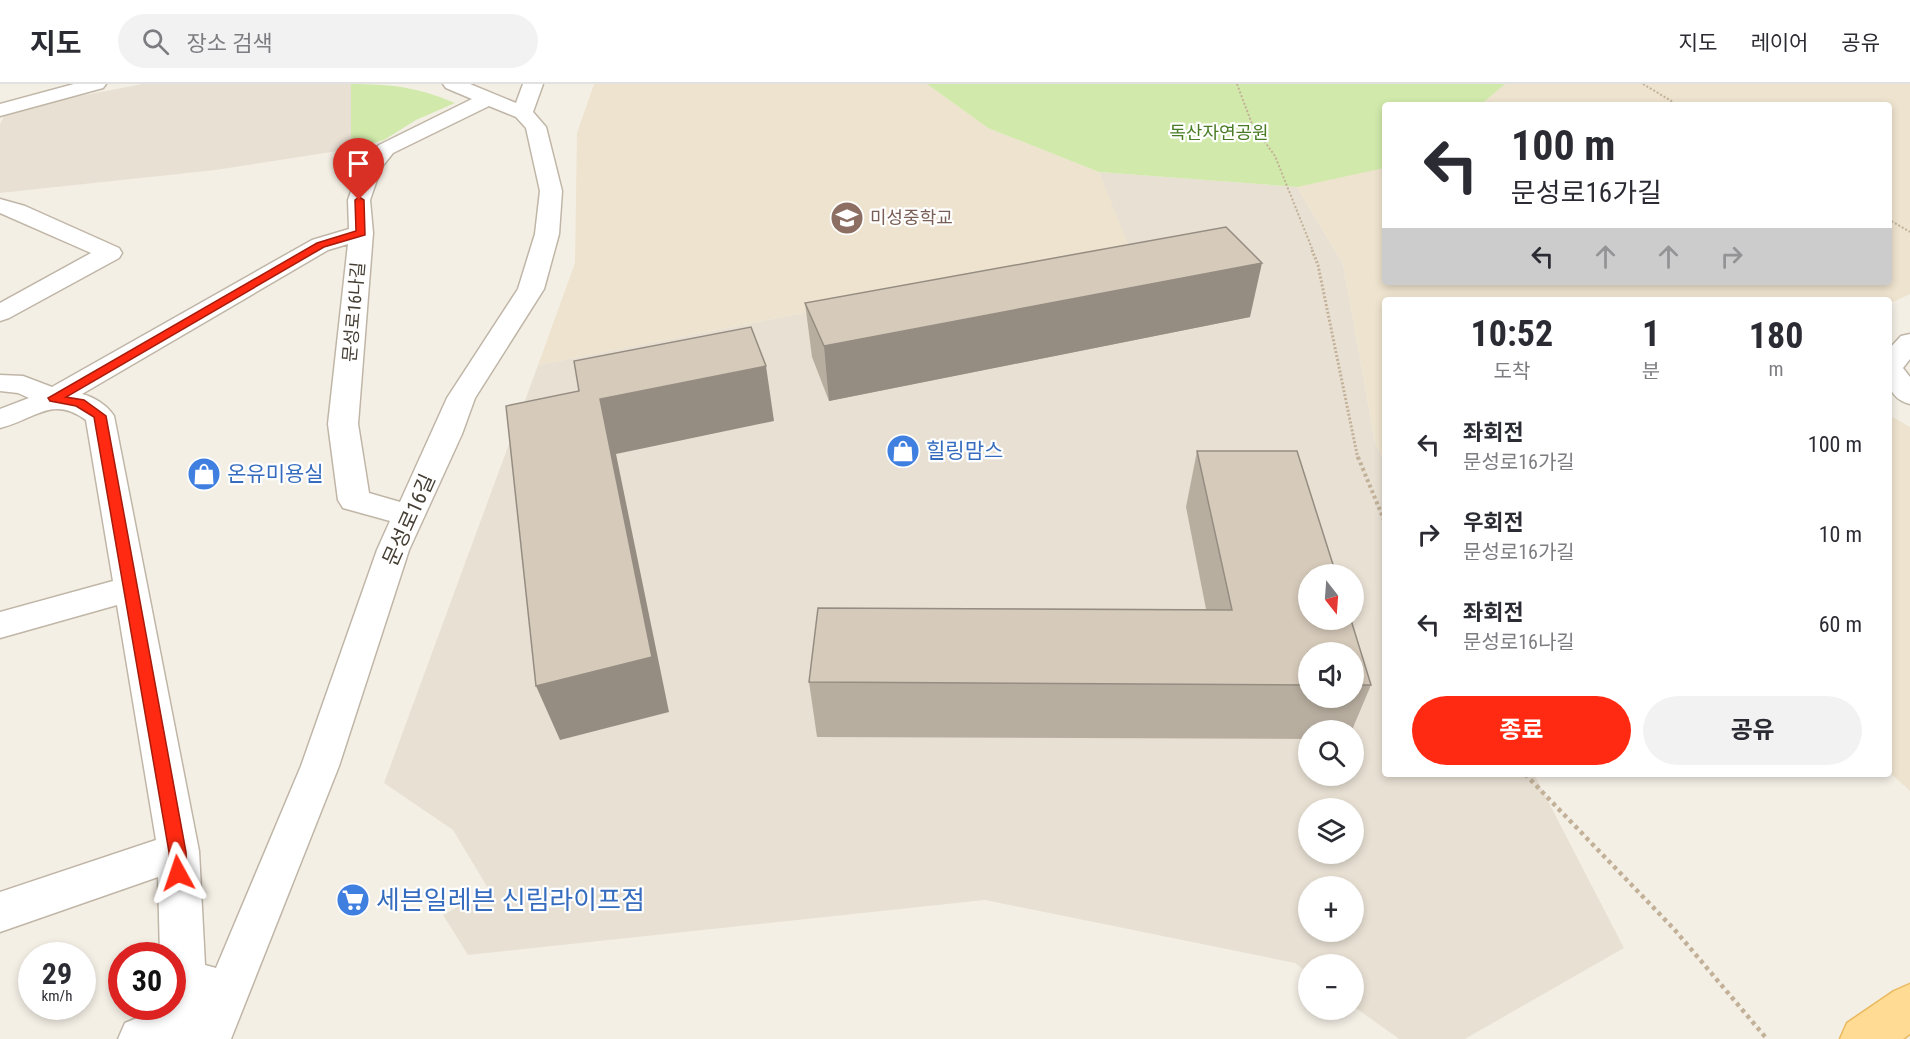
<!DOCTYPE html>
<html lang="ko">
<head>
<meta charset="utf-8">
<style>
	:root { --surface:#fff; --page:#f2f2f3; --text:#2b2b33; --muted:#7c7c81; --line:#e1e1e2; --accent:#ff2a11 }
	body { margin:0; font-family:"Roboto Condensed","Noto Sans KR",sans-serif; background:var(--page); color:var(--text); height:100vh; display:flex; flex-direction:column; font-size:22px; white-space:nowrap }
	* { box-sizing:border-box; margin:0 }
	p { font-size:20px; color:var(--muted) }
	.icon { flex:none; width:33px; height:33px; fill:none; stroke:currentColor; stroke-width:2; stroke-linecap:round; stroke-linejoin:round }
	.map { position:relative; flex:1; overflow:hidden }
	.sheet { position:absolute; left:1382px; top:213px; width:510px; height:480px; display:flex; flex-direction:column; background:var(--surface); border-radius:6px; box-shadow:0 3px 9px #0003 }
	.sheet>* { flex:none }
	.hud { position:absolute; left:1382px; top:18px; width:510px; height:183px; border-radius:6px; box-shadow:0 3px 9px #0003; background:#fff; color:var(--text); overflow:hidden }
	.needle { width:39px; rotate:163deg }
	.fabs { position:absolute; left:1298px; top:480px; display:grid; gap:12px }
	.fabs a { display:grid; place-items:center; width:66px; height:66px; border-radius:50%; background:var(--surface); box-shadow:0 3px 9px #0003; font-size:30px }
	.speed { position:absolute; left:18px; top:858px; display:flex; gap:12px; font-size:30px; font-weight:700; text-align:center }
	.speed>* { display:grid; place-content:center; width:78px; height:78px; border-radius:50%; background:var(--surface); box-shadow:0 3px 9px #0003; line-height:1 }
	.speed small { font-size:15px; font-weight:400 }
	.speed .limit { border:9px solid #d22; background:#fff; color:#111 }
	.pin { position:absolute; display:grid; place-items:center; width:51px; height:51px; color:#fff; margin:-62px -26px; border-radius:50% 50% 50% 0; rotate:-45deg; box-shadow:0 0 6px #0007 }
	.pin .icon { rotate:45deg }
	.me { position:absolute; width:66px; margin:-33px; rotate:355deg; stroke-linejoin:round; filter:drop-shadow(0 0 4px #0008) }
	.turn { display:flex; align-items:center; gap:21px; height:126px; padding:0 30px; font-size:27px }
	.turn .icon { width:78px; height:78px; stroke-width:2.5 }
	.turn b { display:block; font-size:42px; line-height:51px }
	.lanes { display:flex; align-items:center; height:57px; padding:0 30px; background:#0003; justify-content:center; gap:30px; direction:ltr }
	.lanes .off { opacity:.35 }
	.eta { display:flex; justify-content:space-evenly; align-items:center; height:102px; text-align:center }
	.eta b { font-size:36px; font-weight:700; line-height:42px }
	.cta { display:flex; gap:12px; margin-top:auto; padding:12px 30px }
	.cta a { flex:1; height:69px; border-radius:36px; background:var(--accent); color:#fff; font-size:24px; font-weight:700; line-height:69px; text-align:center }
	.cta a+a { background:var(--page); color:var(--text) }
	ul { padding:0; list-style:none }
	li { display:flex; align-items:center; gap:18px; height:90px; padding:0 30px }
	li div { flex:1 }
	li b { display:block; font-size:22px }
	li em { font-style:normal }
	header { display:flex; align-items:center; gap:36px; box-sizing:border-box; height:84px; padding:0 30px; background:var(--surface); border-bottom:2px solid var(--line) }
	header strong { font-size:28px }
	nav { display:flex; gap:33px; margin-inline-start:auto; font-size:21px }
	.search { width:420px; height:54px; background:var(--page); display:flex; align-items:center; gap:15px; box-sizing:border-box; padding:0 21px; border-radius:33px; color:var(--muted); font-size:22px }
	.map>svg:first-child { display:block }
	.residential { fill:#e8e0d3; fill-rule:evenodd }
	.education { fill:#eee3ce; fill-rule:evenodd }
	.green { fill:#d1eaab }
	.lines { fill:none; stroke-linecap:round; stroke-linejoin:round }
	.minor-casing { stroke:#c0b6a7; stroke-width:3 }
	.major-casing { stroke:#eab95d; stroke-width:3 }
	.path-far3 { stroke:#c2b198; stroke-width:2; stroke-dasharray:2 2; stroke-linecap:butt }
	.path-far2 { stroke:#c2b198; stroke-width:3; stroke-dasharray:2 2; stroke-linecap:butt }
	.path-far1 { stroke:#c2b198; stroke-width:4; stroke-dasharray:3 3; stroke-linecap:butt }
	.path { stroke:#c2b198; stroke-width:4.5; stroke-dasharray:4 4; stroke-linecap:butt }
	.minor { fill:#fff; fill-rule:evenodd }
	.major { fill:#ffdb93; fill-rule:evenodd }
	.wall { fill:#b8aea0; fill-rule:evenodd }
	.shaded-wall { fill:#968d82 }
	.building { fill:#d6caba; stroke:#968d82; stroke-width:1.5 }
	.route { fill:#ff2a11; stroke:#a61b0b; stroke-width:1.5 }
	.labels { text-anchor:middle; stroke-width:4.5; stroke-linejoin:round; paint-order:stroke }
	.far-park-label { font-size:18px; fill:#497b24; stroke:#fff }
	.far-education-label { font-size:18px; fill:#785e54; stroke:#fff; text-anchor:start }
	.far-street-label { font-size:18px; fill:#463f34; stroke:#fff }
	.shop-label { font-size:21px; fill:#366cbe; stroke:#fff; text-anchor:start }
	.street-label { font-size:21px; fill:#463f34; stroke:#fff }
	.near-shop-label { font-size:26px; fill:#366cbe; stroke:#fff; text-anchor:start }
</style>
</head>
<body>
<header>
<strong>지도</strong>
<div class="search"><svg class="icon" aria-label="search" viewBox="0 0 24 24"><circle cx="10" cy="10" r="6"/><path d="M15 15l6 6"/></svg>장소 검색</div>
<nav><a>지도</a><a>레이어</a><a>공유</a></nav>
</header>
<div class="map">
<svg width="1910" height="955" viewBox="0 0 1910 955">
	<rect width="100%" height="100%" fill="#f4efe5"/>
	<g class="residential">
		<polygon points="142,0 351,0 351,65 216,86 0,109 0,40 7,26"/>
		<path d="M1099 88 1297 103 1343 180 1375 358 1384 378V690H1534L1624 864 1465 955H1399L1353 922V880H1308V889L1295 879 985 816 468 871 443 831 489 806 453 746 384 699 538 281 1129 165ZM1308 490H1353V536H1308ZM1308 568H1353V614H1308ZM1308 646H1353V692H1308ZM1308 724H1353V770H1308ZM1308 802H1353V848H1308Z"/>
	</g>
	<g class="education">
		<polygon points="594,0 927,0 988,44 1099,88 1130,165 538,281 575,179 577,49"/>
		<path d="M1266 0H1910V210L1889 220 1888 216H1384V378L1375 358 1343 180 1297 103 1273 51ZM1384 21H1888V198H1384Z"/>
		<polygon points="1889,331 1910,343 1910,707 1889,688"/>
	</g>
	<g class="green">
		<path d="M351 0C392 0 417 3 455 19L416 36 384 56 351 65Z"/>
		<polygon points="927,0 1505,0 1480,21 1384,21 1384,84 1297,103 1099,88 988,44"/>
	</g>
	<g class="lines">
		<defs>
			<g id="minor">
				<polygon points="74,0 106,0 103,4 0,32 0,20"/>
				<path d="M443 0H470L516 19 523 0H543L533 28 546 43 562 107 559 150 544 205 475 314 462 350 409 466 339 682 231 955H118L125 939 166 922H172V920L179 918 172 915V872H160L158 793 0 848V808L156 756 117 521 0 554V528L113 497 86 336C52 311 36 335 0 344V325L29 314 18 309 0 307V291L23 292 52 303 312 156 349 145 348 116 360 82 379 61 472 15 446 4ZM489 22 516 33 526 44 540 107 535 150 518 205 447 314 400 418 369 409 358 340 373 149 370 116 381 84 393 69ZM348 160 328 340 338 416 343 424 390 437 377 466 301 682 216 884 205 881 199 767 114 332C107 321 94 313 82 310L328 166Z"/>
				<polygon points="0,115 25,122 119,164 122,169 119,174 9,234 0,237 0,219 91,169 0,129"/>
				<path d="M1910 250V275L1903 284 1910 293V320C1883 313 1888 289 1888 266L1901 252Z"/>
			</g>
			<polygon id="major" points="1910,900 1910,950 1903,955 1840,955 1847,939 1894,907"/>
		</defs>
		<use href="#minor" class="minor-casing"/>
		<use href="#major" class="major-casing"/>
		<g class="path-far3">
			<polyline points="1237,0 1252,40 1275,72 1313,167"/>
			<polyline points="1643,0 1678,21"/>
			<polyline points="1888,135 1910,148"/>
		</g>
		<polyline class="path-far2" points="1312,166 1318,181 1358,375"/>
		<polyline class="path-far1" points="1358,373 1384,436"/>
		<polyline class="path" points="1525,690 1674,845 1767,955"/>
		<use href="#minor" class="minor"/>
		<use href="#major" class="major"/>
	</g>
	<g class="wall">
		<polygon points="805,219 1250,233 829,317 812,273"/>
		<path d="M1197 367H1297L1336 490H1308V536H1351L1371 601 1352 646H1308V655L817 653 809 598 818 524 1206 525 1186 423ZM1308 568H1353V614H1308Z"/>
	</g>
	<g class="shaded-wall">
		<polygon points="1262,179 1250,233 829,317 824,262"/>
		<polygon points="766,282 774,337 616,370 669,628 560,656 536,602 600,315"/>
	</g>
	<g class="building">
		<polygon points="1226,143 1262,179 824,262 805,219"/>
		<polygon points="751,243 766,282 600,315 652,573 536,602 506,322 579,307 574,277"/>
		<polygon points="1197,367 1297,367 1336,490 1308,490 1308,536 1351,536 1371,601 1353,601 1353,568 1308,568 1308,601 809,598 818,524 1232,526"/>
	</g>
	<polygon class="route" points="359,113 364,116 365,151 324,163 66,313 84,316 106,332 186,768 187,789 185,795 178,797 172,795 170,789 169,768 94,333 76,322 50,317 48,314 317,159 356,147 355,116"/>
	<defs>
		<symbol id="school-disc" viewBox="-11 -11 22 22"><circle r="9.5" fill="#8d6e63" stroke="#fff"/><path d="M0-5L7-2L0 1L-7-2ZM-4 1L0 2.5L4 1V4Q0 6-4 4Z" fill="#fff"/></symbol>
		<symbol id="shop-disc" viewBox="-11 -11 22 22"><circle r="9.5" fill="#3f7fe0" stroke="#fff"/><path d="M-5-2.5h2.3a2.7 3.5 0 0 1 5.4 0H5L5.5 6h-11ZM-1.5-2.5h3a1.5 2.3 0 0 0-3 0Z" fill="#fff"/></symbol>
		<symbol id="supermarket-disc" viewBox="-11 -11 22 22"><circle r="9.5" fill="#3f7fe0" stroke="#fff"/><path d="M-6-5.5h2.5l.6 2H6L4.5 2H-2.5L-4.4-4H-6ZM-1.5 3.2a1.3 1.3 0 1 0 .1 0ZM3 3.2a1.3 1.3 0 1 0 .1 0Z" fill="#fff"/></symbol>
	</defs>
	<g fill-rule="evenodd">
		<use href="#school-disc" x="828" y="115" width="38" height="38"/>
		<use href="#shop-disc" x="884" y="348" width="38" height="38"/>
		<use href="#shop-disc" x="185" y="371" width="38" height="38"/>
		<use href="#supermarket-disc" x="334" y="797" width="38" height="38"/>
	</g>
	<g class="labels">
		<g class="far-park-label">
			<text x="1219" y="55">독산자연공원</text>
		</g>
		<g class="far-education-label">
			<text x="870" y="140">미성중학교</text>
		</g>
		<g class="far-street-label">
			<text transform="translate(354 228) rotate(-85)" y="6">문성로16나길</text>
		</g>
		<g class="shop-label">
			<text x="926" y="374">힐링맘스</text>
			<text x="227" y="397">온유미용실</text>
		</g>
		<g class="street-label">
			<text transform="translate(409 436) rotate(-66)" y="7">문성로16길</text>
		</g>
		<g class="near-shop-label">
			<text x="376" y="825">세븐일레븐 신림라이프점</text>
		</g>
	</g>
</svg>
<div class="fabs">
<a><svg class="needle" viewBox="-14 -14 28 28"><path d="M0-13l5 13h-10z" fill="#e53935"/><path d="M0 13l5-13h-10z" fill="#7c7c81"/></svg></a>
<a><svg class="icon" aria-label="sound" viewBox="0 0 24 24"><path d="M4 9h4l5-4v14l-5-4H4zM17 9q2 3 0 6"/></svg></a>
<a><svg class="icon" aria-label="search" viewBox="0 0 24 24"><circle cx="10" cy="10" r="6"/><path d="M15 15l6 6"/></svg></a>
<a><svg class="icon" aria-label="layers" viewBox="0 0 24 24"><path d="M12 4l9 5-9 5-9-5zM3 14l9 5 9-5"/></svg></a>
<a>+</a>
<a>−</a>
</div>
<div class="speed"><div>29<small>km/h</small></div><div class="limit">30</div></div>
<div class="pin" style="left:359px;top:116px;background:#d93025"><svg class="icon" aria-label="arrive" viewBox="0 0 24 24"><path d="M6 21V4h12l-3 4 3 4H6"/></svg></div>
<svg class="me" style="left:178px;top:789px" viewBox="-20 -20 40 40"><path d="M0-17L14 15 0 8-14 15z" fill="#ff2a11" stroke="#fff" stroke-width="4"/></svg>
<div class="hud">
<div class="turn"><svg class="icon" aria-label="left" viewBox="0 0 24 24"><path d="M17 20v-9H6M10 6l-5 5 5 5"/></svg><div><b>100 m</b>문성로16가길</div></div>
<div class="lanes"><svg class="icon" aria-label="left" viewBox="0 0 24 24"><path d="M17 20v-9H6M10 6l-5 5 5 5"/></svg><svg class="icon off" aria-label="ahead" viewBox="0 0 24 24"><path d="M12 20V5M6 11l6-6 6 6"/></svg><svg class="icon off" aria-label="ahead" viewBox="0 0 24 24"><path d="M12 20V5M6 11l6-6 6 6"/></svg><svg class="icon off" aria-label="right" viewBox="0 0 24 24"><path d="M7 20v-9h11M14 6l5 5-5 5"/></svg></div>
</div>
<section class="sheet">
<div class="eta">
<div><b>10:52</b><p>도착</p></div>
<div><b>1</b><p>분</p></div>
<div><b>180</b><p>m</p></div>
</div>
<ul>
<li><svg class="icon" aria-label="left" viewBox="0 0 24 24"><path d="M17 20v-9H6M10 6l-5 5 5 5"/></svg><div><b>좌회전</b><p>문성로16가길</p></div><em>100 m</em></li>
<li><svg class="icon" aria-label="right" viewBox="0 0 24 24"><path d="M7 20v-9h11M14 6l5 5-5 5"/></svg><div><b>우회전</b><p>문성로16가길</p></div><em>10 m</em></li>
<li><svg class="icon" aria-label="left" viewBox="0 0 24 24"><path d="M17 20v-9H6M10 6l-5 5 5 5"/></svg><div><b>좌회전</b><p>문성로16나길</p></div><em>60 m</em></li>
</ul>
<div class="cta"><a>종료</a><a>공유</a></div>
</section>
</div>
</body>
</html>
